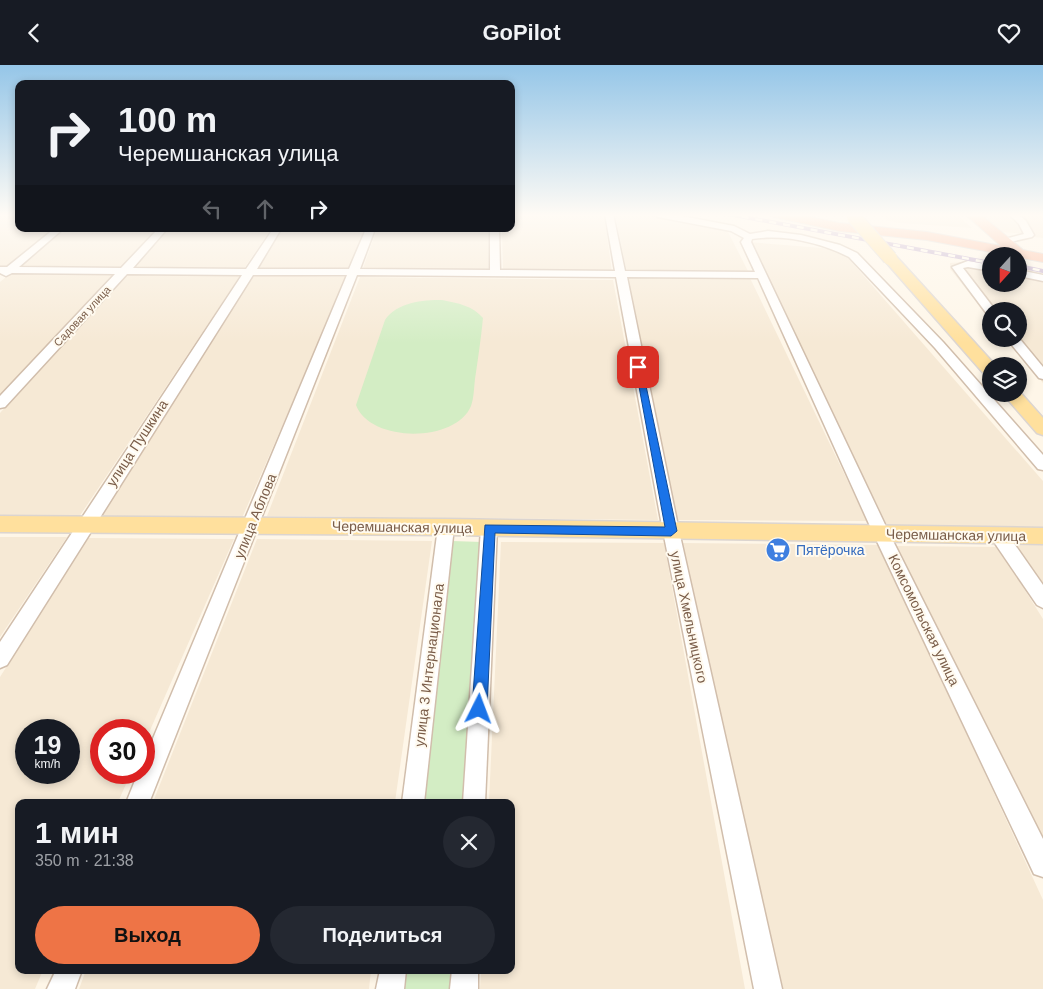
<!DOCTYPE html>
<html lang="ru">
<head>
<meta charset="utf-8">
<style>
	:root { --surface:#171b24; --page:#242831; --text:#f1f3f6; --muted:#9ea1a6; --accent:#ee7446 }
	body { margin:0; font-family:Helvetica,sans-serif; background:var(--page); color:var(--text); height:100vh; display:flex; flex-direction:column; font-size:19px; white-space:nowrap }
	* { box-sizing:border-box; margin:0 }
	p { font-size:16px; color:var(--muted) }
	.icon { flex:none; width:28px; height:28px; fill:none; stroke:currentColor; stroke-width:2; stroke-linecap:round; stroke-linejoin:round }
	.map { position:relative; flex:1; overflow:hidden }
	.drawer { position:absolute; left:15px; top:734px; width:500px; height:175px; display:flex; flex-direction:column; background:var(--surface); border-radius:10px; box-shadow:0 2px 8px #0003 }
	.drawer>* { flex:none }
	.hud { position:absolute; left:15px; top:15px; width:500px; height:152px; border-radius:10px; box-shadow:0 2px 8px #0003; background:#171b24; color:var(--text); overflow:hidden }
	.needle { width:32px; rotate:201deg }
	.fabs { position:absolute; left:982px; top:182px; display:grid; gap:10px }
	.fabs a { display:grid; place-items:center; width:45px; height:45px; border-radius:50%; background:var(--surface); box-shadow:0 2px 8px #0003; font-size:25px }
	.speed { position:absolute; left:15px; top:654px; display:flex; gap:10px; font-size:25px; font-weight:700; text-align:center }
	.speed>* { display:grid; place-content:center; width:65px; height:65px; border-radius:50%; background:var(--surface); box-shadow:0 2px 8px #0003; line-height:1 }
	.speed small { font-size:12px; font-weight:400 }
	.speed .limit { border:8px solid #d22; background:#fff; color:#111 }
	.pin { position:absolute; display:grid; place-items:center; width:42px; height:42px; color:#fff; margin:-21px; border-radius:10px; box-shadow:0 2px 8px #0006 }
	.me { position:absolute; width:55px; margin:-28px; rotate:3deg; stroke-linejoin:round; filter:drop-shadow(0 0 4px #0008) }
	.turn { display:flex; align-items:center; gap:18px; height:105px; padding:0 20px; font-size:22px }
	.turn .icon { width:65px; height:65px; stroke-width:2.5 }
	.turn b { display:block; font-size:35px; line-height:42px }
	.lanes { display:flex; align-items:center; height:48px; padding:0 20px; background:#0003; justify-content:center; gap:25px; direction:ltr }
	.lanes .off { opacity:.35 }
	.round { display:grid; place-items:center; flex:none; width:52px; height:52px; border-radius:26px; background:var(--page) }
	.summary { display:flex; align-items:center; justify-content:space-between; height:85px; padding:0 20px }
	h1 { font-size:30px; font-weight:700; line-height:38px }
	.action { display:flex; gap:10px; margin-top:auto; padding:10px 20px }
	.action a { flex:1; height:58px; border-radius:30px; background:var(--accent); color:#111; font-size:20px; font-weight:700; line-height:58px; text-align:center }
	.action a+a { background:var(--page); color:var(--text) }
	header { display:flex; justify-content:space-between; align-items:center; height:65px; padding:0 20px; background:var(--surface); font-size:22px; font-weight:700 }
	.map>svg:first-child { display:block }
	.residential { fill:#f6e9d5; fill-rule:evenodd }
	.green { fill:#d3edc4 }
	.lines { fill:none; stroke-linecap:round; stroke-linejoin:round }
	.minor-casing { stroke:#d1beac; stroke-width:3 }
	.major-casing { stroke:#dcd5d0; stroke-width:3 }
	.highway-casing { stroke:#dcd5d0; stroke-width:2 }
	.minor { fill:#fff; fill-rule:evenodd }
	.major { fill:#ffe09d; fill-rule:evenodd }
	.highway { fill:#fbb99b; fill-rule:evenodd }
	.rail-casing { stroke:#baa4c9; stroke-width:4 }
	.rail { stroke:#fffaef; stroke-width:2.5; stroke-dasharray:7; stroke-linecap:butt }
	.major-bridge-casing { stroke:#dcd5d0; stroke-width:16; stroke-linecap:butt }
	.major-bridge { stroke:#ffe09d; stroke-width:14 }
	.route { fill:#1a73e8; stroke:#114b97 }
	.labels { text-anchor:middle; stroke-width:4; stroke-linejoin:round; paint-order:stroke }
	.far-street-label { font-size:11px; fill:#7a5d49; stroke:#fffaef }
	.street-label { font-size:14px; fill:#7a5d49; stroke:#fffaef }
	.shop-label { font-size:14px; fill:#366cbe; stroke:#fffaef; text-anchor:start }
</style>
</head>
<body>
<header><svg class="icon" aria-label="back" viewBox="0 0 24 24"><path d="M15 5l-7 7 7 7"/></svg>GoPilot<svg class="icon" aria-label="heart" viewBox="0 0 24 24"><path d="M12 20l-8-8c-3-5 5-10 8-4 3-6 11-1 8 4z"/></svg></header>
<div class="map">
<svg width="1043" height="924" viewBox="0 0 1043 924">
	<rect width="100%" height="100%" fill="#fef6e8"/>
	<g class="residential">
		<polygon points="0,149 19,149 19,164 55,164 7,203 0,203"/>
		<polygon points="511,149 604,149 612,207 503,206 502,164 511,164"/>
		<polygon points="615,149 645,149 727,165 749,208 627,208"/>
		<polygon points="881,149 956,149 972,163 900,158 889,156"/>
		<polygon points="977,149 1010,149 1026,169 1002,167"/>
		<polygon points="1018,149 1043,149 1043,173 1034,172 1028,159"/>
		<polygon points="64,164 159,164 122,203 16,204"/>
		<polygon points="167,164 271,164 243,205 131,204"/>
		<polygon points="282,164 366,164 349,206 256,205"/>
		<polygon points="377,164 489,164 488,206 362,206"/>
		<polygon points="748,177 822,183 843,187 1043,416 1043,468 890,466"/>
		<polygon points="963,197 991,202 991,219 1019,219 1019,207 1043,211 1043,318 1007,274 1019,274 1019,246 991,246 991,255 950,204 950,198"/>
		<polygon points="11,208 115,209 0,330 0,217"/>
		<polygon points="126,209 240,211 79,452 0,451 0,348"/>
		<polygon points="252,210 347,212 242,453 100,451"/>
		<polygon points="360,212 613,215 658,455 267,451"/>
		<polygon points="625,213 750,213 867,456 676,455"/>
		<polygon points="0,472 67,472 0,572"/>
		<path d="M88 473 234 474 144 679V665H101V708H131L118 737 19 738V905H43L35 924H0V612ZM26 665H69V708H26Z"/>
		<polygon points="257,474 432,476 395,737 153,737"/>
		<polygon points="1011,476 1043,476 1043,522"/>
		<polygon points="501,477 664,478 745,924 480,924 481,905 511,905 511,738 489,737"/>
		<polygon points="679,478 880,480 1043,835 1043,924 773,924"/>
		<polygon points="896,481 998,482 1043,554 1043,781"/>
		<polygon points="86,905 371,905 369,924 79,924"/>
	</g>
	<g class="green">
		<path d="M442 235C458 238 473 241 483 253 481 273 478 294 475 314 474 322 474 333 471 341 456 378 370 378 356 340L385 255C397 237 423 235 442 235Z"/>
		<polygon points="452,476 482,477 464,737 423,738"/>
		<polygon points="405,905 452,905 451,924 403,924"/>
	</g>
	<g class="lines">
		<defs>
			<g id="minor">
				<path d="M605 149H613L625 206 755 207 741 177 744 173 731 166 658 152 654 149H671L734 161 750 169 768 166 801 170 840 180 857 188 943 277 1043 390V405L1038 404 935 283 849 192C821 178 785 169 752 174L751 177 890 470 1043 774V812L1034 809 874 470 758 213 627 212 679 466 782 924H754L663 466 616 212 357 210 149 738H126L138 708H144V695L347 210H253L7 600 0 603V577L242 210 127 209 5 342 0 343V331L115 209 12 208 6 211 0 208V202H7L54 164H63L19 202 121 203 158 164H167L133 203 246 204 273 164H281L257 204H349L366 164H375L360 204 490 205V164H499L500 205 615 206Z"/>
				<polygon points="1009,149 1018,149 1026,156 1034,170 1032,172 1001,179 1001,175 1024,169 1019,159"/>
				<polygon points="968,196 991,200 991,206 968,202 963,203 996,246 991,246 991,250 987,249 952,202"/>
				<polygon points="1019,205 1043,210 1043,216 1019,211"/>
				<polygon points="1019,273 1043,302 1043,314 1039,313 1007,274"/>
				<polygon points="446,456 452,458 454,462 424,738 402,738 438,462 440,458"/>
				<polygon points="489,457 495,459 497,463 485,738 463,738 481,463 483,459"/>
				<polygon points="1000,466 1006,467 1043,520 1043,543 1037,540 994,477 992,472 994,467"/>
				<polygon points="56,905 82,905 75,924 47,924"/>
				<polygon points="380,905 406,905 404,924 376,924"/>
				<polygon points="452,905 478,905 478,924 450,924"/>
			</g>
			<g id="major">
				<polygon points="890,189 895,190 996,301 991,301 991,311 985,310 885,196 883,193 885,190"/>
				<polygon points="1019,326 1043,353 1043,370 1037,368 1003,329 1019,329"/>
				<polygon points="0,451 446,454 1043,463 1043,479 446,470 0,467"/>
			</g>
			<polygon id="highway" points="772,149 796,149 839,158 927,167 1001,181 965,149 980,149 1023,185 1043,189 1043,197 927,175 839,166 774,152"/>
		</defs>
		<use href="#minor" class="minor-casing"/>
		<use href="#major" class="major-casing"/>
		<use href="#highway" class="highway-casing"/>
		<use href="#minor" class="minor"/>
		<use href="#major" class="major"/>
		<use href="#highway" class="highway"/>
		<defs>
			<g id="rail">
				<polyline points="728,149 991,198"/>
				<polyline points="1019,201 1043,206"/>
			</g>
		</defs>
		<use href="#rail" class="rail-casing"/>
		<use href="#rail" class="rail"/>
		<defs>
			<polyline id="major-bridge" points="854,152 890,193"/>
		</defs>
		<use href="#major-bridge" class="major-bridge-casing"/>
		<use href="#major-bridge" class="major-bridge"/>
	</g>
	<linearGradient id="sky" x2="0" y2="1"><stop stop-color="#95c6e8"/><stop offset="0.54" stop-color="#fffbf5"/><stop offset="1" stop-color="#fffbf5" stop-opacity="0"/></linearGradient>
	<rect width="1043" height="278" fill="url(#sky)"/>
	<polygon class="route" points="635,300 642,302 677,466 671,471 495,468 487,644 484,649 479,651 474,649 472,644 485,460 665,462"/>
	<defs>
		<symbol id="supermarket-disc" viewBox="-11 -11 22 22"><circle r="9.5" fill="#3f7fe0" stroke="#fffaef"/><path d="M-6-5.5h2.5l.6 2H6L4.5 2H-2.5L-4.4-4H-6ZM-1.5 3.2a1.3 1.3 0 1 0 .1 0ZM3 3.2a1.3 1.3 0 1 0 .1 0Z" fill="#fff"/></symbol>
	</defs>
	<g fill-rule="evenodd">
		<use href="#supermarket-disc" x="764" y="471" width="28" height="28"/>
	</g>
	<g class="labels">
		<g class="far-street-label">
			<text transform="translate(82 251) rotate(-47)" y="4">Садовая улица</text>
		</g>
		<g class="street-label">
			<text transform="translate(137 378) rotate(-57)" y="5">улица Пушкина</text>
			<text transform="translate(255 451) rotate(-68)" y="5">улица Аблова</text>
			<text transform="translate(402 462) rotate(1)" y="5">Черемшанская улица</text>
			<text transform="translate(956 470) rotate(1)" y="5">Черемшанская улица</text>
			<text transform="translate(689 552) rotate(78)" y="5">улица Хмельницкого</text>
			<text transform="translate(924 555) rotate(64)" y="5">Комсомольская улица</text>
			<text transform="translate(429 600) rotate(-83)" y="5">улица 3 Интернационала</text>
		</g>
		<g class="shop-label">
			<text x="796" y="490">Пятёрочка</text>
		</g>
	</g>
</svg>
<div class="fabs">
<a><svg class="needle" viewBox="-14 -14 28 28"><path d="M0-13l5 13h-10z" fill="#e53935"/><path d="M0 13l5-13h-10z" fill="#9ea1a6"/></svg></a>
<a><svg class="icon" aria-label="search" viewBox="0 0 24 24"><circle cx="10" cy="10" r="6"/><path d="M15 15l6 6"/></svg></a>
<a><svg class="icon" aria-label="layers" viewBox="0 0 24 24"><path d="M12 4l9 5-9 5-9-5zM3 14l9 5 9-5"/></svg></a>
</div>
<div class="speed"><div>19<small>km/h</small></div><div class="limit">30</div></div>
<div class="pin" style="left:638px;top:302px;background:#d93025"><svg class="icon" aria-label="arrive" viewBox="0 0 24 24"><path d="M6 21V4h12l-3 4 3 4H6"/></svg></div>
<svg class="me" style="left:479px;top:644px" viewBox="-20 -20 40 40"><path d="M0-17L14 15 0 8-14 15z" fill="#1a73e8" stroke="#fff" stroke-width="4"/></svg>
<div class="hud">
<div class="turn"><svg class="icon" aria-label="right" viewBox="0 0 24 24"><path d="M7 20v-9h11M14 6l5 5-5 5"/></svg><div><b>100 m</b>Черемшанская улица</div></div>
<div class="lanes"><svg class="icon off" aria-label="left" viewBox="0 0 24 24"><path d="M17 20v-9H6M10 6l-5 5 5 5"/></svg><svg class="icon off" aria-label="ahead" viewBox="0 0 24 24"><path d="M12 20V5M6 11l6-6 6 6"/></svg><svg class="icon" aria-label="right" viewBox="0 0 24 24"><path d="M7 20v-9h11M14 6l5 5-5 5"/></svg></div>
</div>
<section class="drawer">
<div class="summary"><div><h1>1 мин</h1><p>350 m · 21:38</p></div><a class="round"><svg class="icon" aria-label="close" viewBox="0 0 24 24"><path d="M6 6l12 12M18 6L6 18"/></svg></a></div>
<div class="action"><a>Выход</a><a>Поделиться</a></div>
</section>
</div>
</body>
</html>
